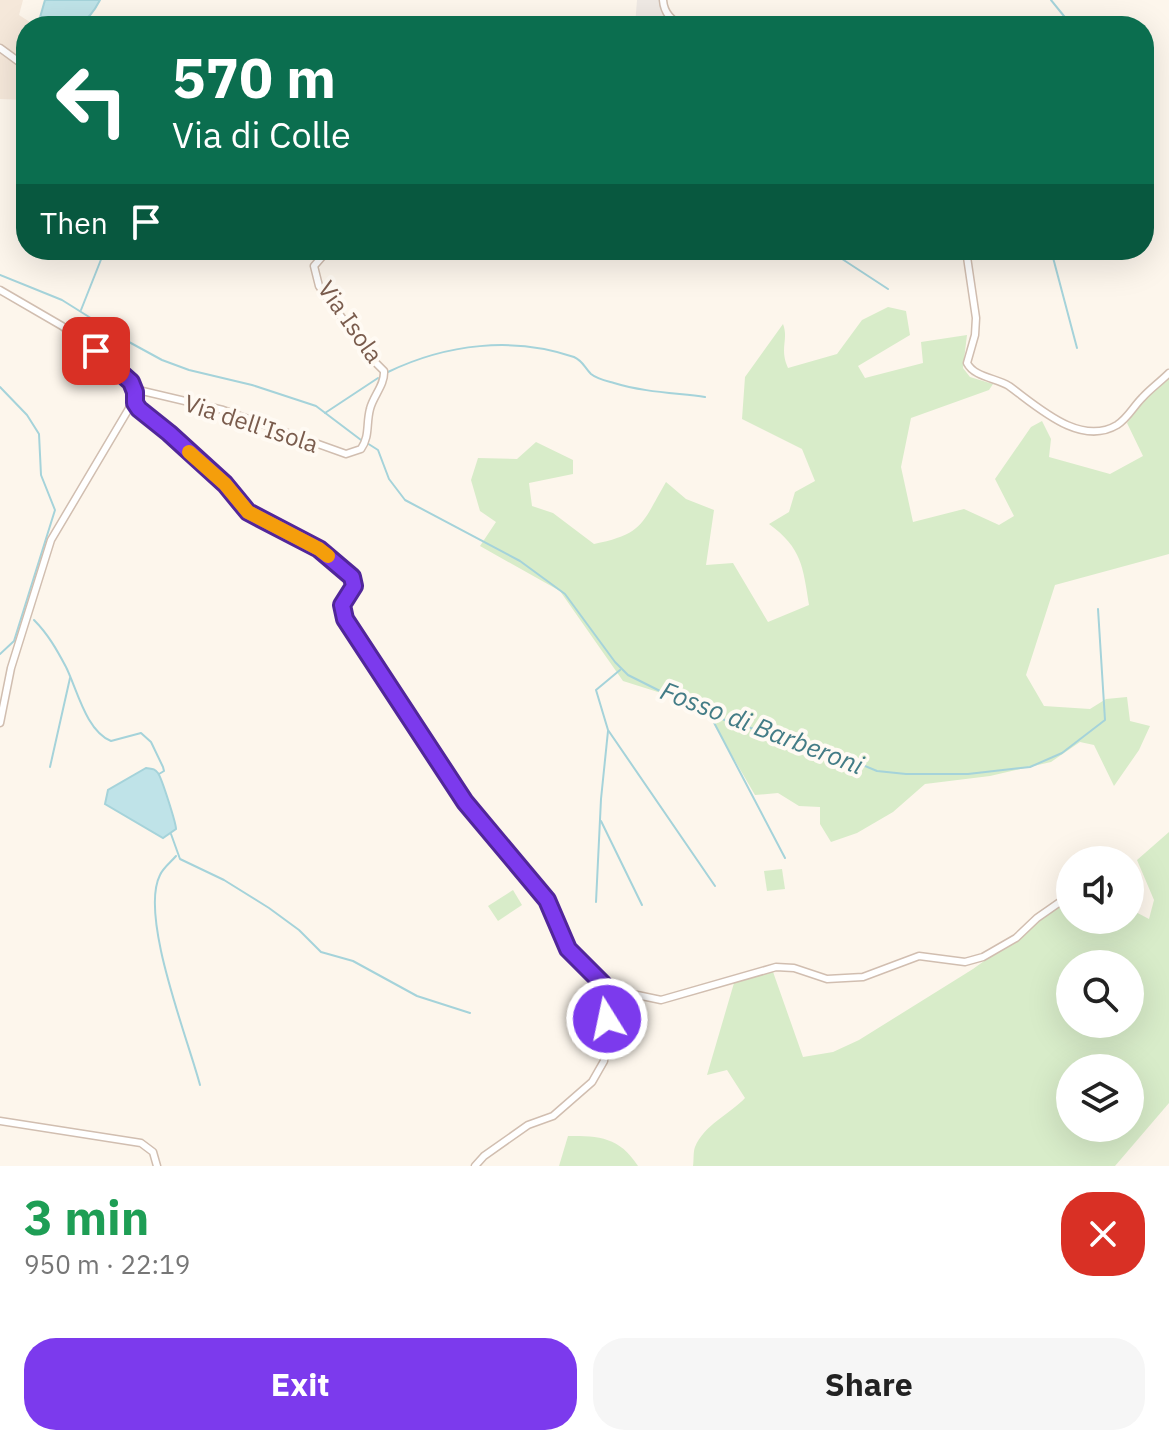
<!DOCTYPE html>
<html lang="en">
<head>
<meta charset="utf-8">
<style>
	:root { --surface:#fff; --page:#f6f6f6; --text:#222; --muted:#767676; --accent:#7c3aed }
	body { margin:0; font-family:"IBM Plex Sans",sans-serif; background:var(--page); color:var(--text); height:100vh; display:flex; flex-direction:column; font-size:30px; white-space:nowrap }
	* { box-sizing:border-box; margin:0 }
	p { font-size:26px; color:var(--muted) }
	.icon { flex:none; width:44px; height:44px; fill:none; stroke:currentColor; stroke-width:2; stroke-linecap:round; stroke-linejoin:round }
	.map { position:relative; height:1166px; overflow:hidden }
	.panel { display:flex; flex-direction:column; background:var(--surface); flex:1 }
	.panel>* { flex:none }
	.banner { position:absolute; left:16px; top:16px; width:1138px; height:244px; border-radius:32px; box-shadow:0 8px 32px #0002; background:#0b6e4f; color:#fff; overflow:hidden }
	.buttons { position:absolute; left:1056px; top:846px; display:grid; gap:16px }
	.buttons a { display:grid; place-items:center; width:88px; height:88px; border-radius:50%; background:var(--surface); box-shadow:0 8px 32px #0002; font-size:40px }
	.pin { position:absolute; display:grid; place-items:center; width:68px; height:68px; color:#fff; margin:-34px; border-radius:16px; box-shadow:0 4px 12px #0006 }
	.me { position:absolute; width:88px; margin:-44px; rotate:350deg; stroke-linejoin:round; filter:drop-shadow(0 0 6px #0008) }
	.turn { display:flex; align-items:center; gap:28px; height:168px; padding:0 24px; font-size:36px }
	.turn .icon { width:104px; height:104px; stroke-width:2.5 }
	.turn b { display:block; font-size:56px; line-height:68px }
	.then { display:flex; align-items:center; height:76px; padding:0 24px; background:#0003; gap:16px; font-size:30px }
	.round { display:grid; place-items:center; flex:none; width:84px; height:84px; border-radius:32px; background:var(--page) }
	.summary { display:flex; align-items:center; justify-content:space-between; height:136px; padding:0 24px }
	h1 { font-size:48px; font-weight:700; line-height:60px; color:#1e9e55 }
	.primary-button { display:flex; gap:16px; margin-top:auto; padding:16px 24px }
	.primary-button a { flex:1; height:92px; border-radius:32px; background:var(--accent); color:#fff; font-size:32px; font-weight:700; line-height:92px; text-align:center }
	.primary-button a+a { background:var(--page); color:var(--text) }
	.map>svg:first-child { display:block }
	.residential { fill:#f5e8da }
	.industrial { fill:#efe9e4 }
	.green { fill:#d8ecc9; fill-rule:evenodd }
	.water { fill:#bfe3e8; stroke:#a5d3da; stroke-width:2 }
	.lines { fill:none; stroke-linecap:round; stroke-linejoin:round }
	.stream { stroke:#a5d3da; stroke-width:2 }
	.minor-casing { stroke:#d1beb0; stroke-width:9 }
	.minor { stroke:#fff; stroke-width:6 }
	.route-casing { stroke:#51269a; stroke-width:20 }
	.route { stroke:#7c3aed; stroke-width:14 }
	.slow { stroke:#f59e0b; stroke-width:14 }
	.labels { text-anchor:middle; stroke-width:8; stroke-linejoin:round; paint-order:stroke }
	.street-label { font-size:24px; fill:#7a5c4d; stroke:#fffaf3 }
	.water-label { font-size:26px; font-style:italic; fill:#437c86; stroke:#fffaf3 }
</style>
</head>
<body>
<div class="map">
<svg width="1169" height="1166" viewBox="0 0 1169 1166">
	<rect width="100%" height="100%" fill="#fdf6ec"/>
	<polygon class="residential" points="0,0 23,0 19,15 36,26 26,26 26,100 0,99"/>
	<polygon class="industrial" points="637,0 660,0 667,18 677,26 635,26"/>
	<g class="green">
		<path d="M888 307 906 311 910 335 858 366 865 378 923 363 921 342 967 335 963 368 970 377 993 384 989 390 911 418 901 467 913 522 964 509 999 525 1014 516 995 479 1031 427 1042 421 1051 439 1049 457 1110 474 1143 456 1127 423 1143 401 1169 377V554L1055 585 1026 675 1044 706 1090 709 1106 699 1127 697 1130 721 1150 726 1139 750 1114 786 1094 745 1080 742 1051 762 990 776 925 784 893 812 857 833 831 842 820 824V807L799 806 778 793 755 795 713 723 680 699 623 681 560 591 480 546 496 522 480 511 471 480 478 458 517 459 536 442 573 460V474L529 483 532 506 553 513 594 544C644 534 642 523 666 482L686 499 714 510 706 565 733 563 768 622 809 605C803 567 802 548 769 524L789 512 795 492 815 481 802 449 742 419 745 377 783 324C789 340 779 348 788 368L837 354 862 320Z"/>
		<path d="M1169 832V1103L1115 1166H693C694 1160 693 1152 695 1147 704 1125 730 1114 745 1098L727 1070 707 1075 734 983 772 969 803 1057 833 1052 859 1040 973 969 1063 904 1070 902V920H1130V909L1149 919 1154 900 1137 860ZM1070 964H1130V1024H1070ZM1070 1068H1130V1128H1070Z"/>
		<polygon points="782,869 785,889 767,891 764,871"/>
		<polygon points="513,890 522,905 498,921 488,906"/>
		<path d="M568 1136C600 1136 619 1137 638 1166H559Z"/>
	</g>
	<g class="water">
		<path d="M45 0H100C85 29 75 26 44 26L39 21Z"/>
		<path d="M146 768C152 769 154 768 158 773 162 779 176 823 176 829L163 838 105 804 108 790Z"/>
	</g>
	<g class="lines">
		<g class="stream">
			<polyline points="1051,0 1072,26"/>
			<polyline points="815,250 836,255 888,289"/>
			<polyline points="1051,250 1077,348"/>
			<polyline points="0,275 62,300 129,342 162,360 189,370 252,385 316,406 361,440"/>
			<polyline points="81,310 102,257 108,250"/>
			<path d="M388 372C446 344 513 336 574 357 583 361 584 367 591 374 597 379 607 381 614 383 643 392 675 393 705 397"/>
			<polyline points="0,387 27,415 39,434 41,475 55,510 14,641 0,654"/>
			<polyline points="325,413 378,378"/>
			<polyline points="367,443 378,450 389,479 405,500 520,561 565,594 615,662 628,675 670,696 727,721 829,751 877,771 906,774 968,774 1030,767 1062,753 1105,720 1098,609"/>
			<path d="M34 620C48 634 57 650 66 667 77 689 86 731 111 741L141 733 151 742 163 767 164 771 159 774"/>
			<polyline points="620,670 596,690 608,730 715,886"/>
			<polyline points="709,713 785,858"/>
			<polyline points="50,767 70,678"/>
			<polyline points="601,821 642,905"/>
			<polyline points="171,834 180,859 224,880 269,908 299,930 321,952 353,961 417,996 470,1013"/>
			<path d="M176 856C171 862 163 868 160 875 139 916 188 1039 200 1085"/>
			<polyline points="596,902 601,799 608,731"/>
		</g>
		<defs>
			<g id="minor">
				<path d="M663 0C664 14 673 22 685 26"/>
				<polyline points="0,48 26,67"/>
				<path d="M962 250 967 257 976 318 975 335 967 363C974 377 996 378 1009 386 1038 407 1080 447 1117 425 1128 418 1133 407 1142 398 1150 389 1160 382 1169 373"/>
				<path d="M0 290 62 326 127 378 134 389 137 407C165 434 199 456 226 484 234 493 240 506 249 513 275 532 347 552 354 586L342 608 345 619 461 797 547 900 568 949 596 977 604 988"/>
				<path d="M134 389 223 410 346 454 361 449C370 436 366 424 370 409 373 396 385 385 384 371L371 358 319 286 314 266 328 250"/>
				<polyline points="0,723 11,668 51,540 134,400"/>
				<polyline points="607,1019 621,1002 637,996"/>
				<polyline points="0,1121 141,1143 153,1152 157,1166"/>
				<polyline points="475,1166 484,1156 528,1125 553,1116 592,1082 604,1061 608,1031 604,988 661,1000 776,967 794,968 827,979 863,977 919,956 965,962 983,957 1016,938 1037,918 1070,895"/>
			</g>
		</defs>
		<use href="#minor" class="minor-casing"/>
		<use href="#minor" class="minor"/>
	</g>
	<g class="lines">
		<defs>
			<polyline id="route" points="96,351 131,382 135,392 135,403 139,409 169,433 225,484 248,512 319,549 352,577 354,586 342,605 345,619 465,802 547,900 568,949 603,984 607,1019"/>
		</defs>
		<use href="#route" class="route-casing"/>
		<use href="#route" class="route"/>
		<polyline class="slow" points="189,452 225,484 248,512 319,549 328,556"/>
	</g>
	<g class="labels">
		<g class="street-label">
			<text transform="translate(350 322) rotate(55)" y="8">Via Isola</text>
			<text transform="translate(251 424) rotate(18)" y="8">Via dell'Isola</text>
		</g>
		<g class="water-label">
			<text transform="translate(762 728) rotate(21)" y="9">Fosso di Barberoni</text>
		</g>
	</g>
</svg>
<div class="buttons">
<a><svg class="icon" aria-label="sound" viewBox="0 0 24 24"><path d="M4 9h4l5-4v14l-5-4H4zM17 9q2 3 0 6"/></svg></a>
<a><svg class="icon" aria-label="search" viewBox="0 0 24 24"><circle cx="10" cy="10" r="6"/><path d="M15 15l6 6"/></svg></a>
<a><svg class="icon" aria-label="layers" viewBox="0 0 24 24"><path d="M12 4l9 5-9 5-9-5zM3 14l9 5 9-5"/></svg></a>
</div>
<div class="pin" style="left:96px;top:351px;background:#d93025"><svg class="icon" aria-label="arrive" viewBox="0 0 24 24"><path d="M6 21V4h12l-3 4 3 4H6"/></svg></div>
<svg class="me" style="left:607px;top:1019px" viewBox="-20 -20 40 40"><circle r="17" fill="#7c3aed" stroke="#fff" stroke-width="3"/><path d="M0-11L8 9 0 5-8 9z" fill="#fff"/></svg>
<div class="banner">
<div class="turn"><svg class="icon" aria-label="left" viewBox="0 0 24 24"><path d="M17 20v-9H6M10 6l-5 5 5 5"/></svg><div><b>570 m</b>Via di Colle</div></div>
<div class="then">Then<svg class="icon" aria-label="arrive" viewBox="0 0 24 24"><path d="M6 21V4h12l-3 4 3 4H6"/></svg></div>
</div>
</div>
<section class="panel">
<div class="summary"><div><h1>3 min</h1><p>950 m · 22:19</p></div><a class="round" style="background:#d93025;color:#fff"><svg class="icon" aria-label="close" viewBox="0 0 24 24"><path d="M6 6l12 12M18 6L6 18"/></svg></a></div>
<div class="primary-button"><a>Exit</a><a>Share</a></div>
</section>
</body>
</html>
